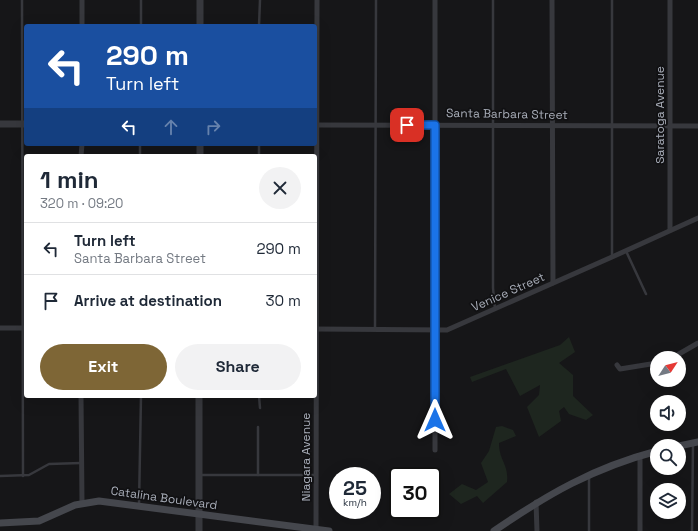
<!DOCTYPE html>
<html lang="en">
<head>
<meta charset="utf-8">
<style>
	:root { --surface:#fff; --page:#f2f2f3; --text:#1f2937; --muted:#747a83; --line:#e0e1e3; --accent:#7e6636 }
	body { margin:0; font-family:"Space Grotesk",sans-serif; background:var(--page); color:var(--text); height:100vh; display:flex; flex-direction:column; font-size:15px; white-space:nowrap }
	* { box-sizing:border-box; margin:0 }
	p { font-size:13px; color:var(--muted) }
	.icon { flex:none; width:22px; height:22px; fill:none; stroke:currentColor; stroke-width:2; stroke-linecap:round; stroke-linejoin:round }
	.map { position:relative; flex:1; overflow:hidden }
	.sheet { position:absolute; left:24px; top:154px; width:293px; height:244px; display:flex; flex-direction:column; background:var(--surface); border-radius:4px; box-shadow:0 4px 16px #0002 }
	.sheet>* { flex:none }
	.top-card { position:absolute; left:24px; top:24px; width:293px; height:122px; border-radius:4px; box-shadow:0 4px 16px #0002; background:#1a4fa0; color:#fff; overflow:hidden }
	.needle { width:26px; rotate:54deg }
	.fabs { position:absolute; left:650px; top:351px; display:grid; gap:8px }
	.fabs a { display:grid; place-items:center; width:36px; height:36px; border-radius:50%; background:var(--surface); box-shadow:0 4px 16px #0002; font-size:20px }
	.speed { position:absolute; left:329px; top:467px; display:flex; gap:8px; font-size:20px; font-weight:700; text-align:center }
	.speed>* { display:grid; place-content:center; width:52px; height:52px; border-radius:50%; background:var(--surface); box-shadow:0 4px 16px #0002; line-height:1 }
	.speed small { font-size:10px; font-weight:400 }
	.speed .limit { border:2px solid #111; border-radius:6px; background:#fff; color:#111 }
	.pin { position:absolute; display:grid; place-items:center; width:34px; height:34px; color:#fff; margin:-17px; border-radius:8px; box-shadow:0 2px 6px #0006 }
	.me { position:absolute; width:44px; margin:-22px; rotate:0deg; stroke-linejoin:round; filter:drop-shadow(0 0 3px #0008) }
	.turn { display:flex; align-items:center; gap:14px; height:84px; padding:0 16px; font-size:18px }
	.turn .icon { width:52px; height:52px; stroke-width:2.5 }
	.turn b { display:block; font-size:28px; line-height:34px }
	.lanes { display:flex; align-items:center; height:38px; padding:0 16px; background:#0003; justify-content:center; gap:20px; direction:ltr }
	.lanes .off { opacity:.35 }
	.round { display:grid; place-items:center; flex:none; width:42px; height:42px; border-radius:21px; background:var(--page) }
	.head { display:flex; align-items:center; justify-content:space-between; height:68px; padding:0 16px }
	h1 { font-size:24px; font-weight:700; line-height:30px }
	.button { display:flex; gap:8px; margin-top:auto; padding:8px 16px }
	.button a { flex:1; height:46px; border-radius:24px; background:var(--accent); color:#fff; font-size:16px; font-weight:700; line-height:46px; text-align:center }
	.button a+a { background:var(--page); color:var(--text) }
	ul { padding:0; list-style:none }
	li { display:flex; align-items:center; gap:12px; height:52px; padding:0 16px; border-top:1px solid var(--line) }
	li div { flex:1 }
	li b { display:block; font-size:15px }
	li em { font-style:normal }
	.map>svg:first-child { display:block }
	.green { fill:#1e261f }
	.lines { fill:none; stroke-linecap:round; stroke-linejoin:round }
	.service { stroke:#37383d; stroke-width:2.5 }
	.minor { stroke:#37383d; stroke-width:5 }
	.tertiary { stroke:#37383d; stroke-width:7 }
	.secondary { stroke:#45474d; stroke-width:7 }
	.route-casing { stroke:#114b97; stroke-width:10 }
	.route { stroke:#1a73e8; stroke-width:7 }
	.labels { text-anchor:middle; stroke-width:3.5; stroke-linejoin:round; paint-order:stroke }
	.street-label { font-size:12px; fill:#a8adb8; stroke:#111113 }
</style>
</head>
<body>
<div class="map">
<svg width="698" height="531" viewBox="0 0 698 531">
	<rect width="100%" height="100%" fill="#161618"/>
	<g class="green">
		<polygon points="569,337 575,352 559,363 573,375 573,396 593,415 586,420 569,414 564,407 559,411 561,421 539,437 527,407 539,395 540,385 520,396 506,369 472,382 470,377 560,345"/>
		<path d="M502 426 513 430 516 436 499 443C499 461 509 464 507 482L483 503 477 496 461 504 449 494 462 484 476 490 488 482 481 463 489 451 496 427Z"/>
	</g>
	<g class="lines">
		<g class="service">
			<polyline points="22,0 23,476"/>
			<polyline points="493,0 493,288 495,309"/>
			<polyline points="612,0 612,257"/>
			<polyline points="141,26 141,0"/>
			<polyline points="259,26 260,0"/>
			<polyline points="140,144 140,156"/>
			<polyline points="259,144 259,156"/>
			<polyline points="626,251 646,294"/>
			<polyline points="375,329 376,0"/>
			<polyline points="259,396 260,408"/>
			<polyline points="258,427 258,475"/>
			<polyline points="200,475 315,475"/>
			<polyline points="0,476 29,475 49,464 81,463"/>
			<polyline points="139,505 141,396"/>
			<polyline points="589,531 589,477"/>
			<polyline points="692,531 693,444"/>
		</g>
		<g class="minor">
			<polyline points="552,0 553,283"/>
			<polyline points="670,0 670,230"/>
			<polyline points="82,26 82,0"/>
			<polyline points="316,125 698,126"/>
			<polyline points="81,156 82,144"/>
			<polyline points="0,328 26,328"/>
			<polyline points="315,329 447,330 612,257 698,218"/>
			<polyline points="672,358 698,343"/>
			<polyline points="617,365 620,369 657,363"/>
			<polyline points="81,396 82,503"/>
			<polyline points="435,450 435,0"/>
			<polyline points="640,456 640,531"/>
			<polyline points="536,502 537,531"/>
			<polyline points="316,529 317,0"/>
		</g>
		<g class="tertiary">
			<polyline points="200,26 200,0"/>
			<polyline points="0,124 26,124"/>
			<polyline points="200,144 200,156"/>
			<polyline points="199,531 199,396"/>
		</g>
		<g class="secondary">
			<polyline points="679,446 698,442"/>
			<polyline points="0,523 39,521 75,505 99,501 329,531"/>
			<path d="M494 531C548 494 593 468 657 451"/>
		</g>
	</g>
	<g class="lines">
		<defs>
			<polyline id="route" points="407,125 435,125 435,420"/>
		</defs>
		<use href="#route" class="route-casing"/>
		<use href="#route" class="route"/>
	</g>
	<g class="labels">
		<g class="street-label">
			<text transform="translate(507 114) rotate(1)" y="4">Santa Barbara Street</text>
			<text transform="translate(660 115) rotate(-90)" y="4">Saratoga Avenue</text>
			<text transform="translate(508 292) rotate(-24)" y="4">Venice Street</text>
			<text transform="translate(306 457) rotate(-90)" y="4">Niagara Avenue</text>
			<text transform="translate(164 498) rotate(8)" y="4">Catalina Boulevard</text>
		</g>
	</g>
</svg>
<div class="fabs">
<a><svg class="needle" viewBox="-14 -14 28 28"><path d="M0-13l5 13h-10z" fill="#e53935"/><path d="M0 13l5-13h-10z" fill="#747a83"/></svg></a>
<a><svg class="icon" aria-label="sound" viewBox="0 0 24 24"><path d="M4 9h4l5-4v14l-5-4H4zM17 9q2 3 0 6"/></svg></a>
<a><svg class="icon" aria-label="search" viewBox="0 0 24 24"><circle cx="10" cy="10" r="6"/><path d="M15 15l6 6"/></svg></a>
<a><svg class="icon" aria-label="layers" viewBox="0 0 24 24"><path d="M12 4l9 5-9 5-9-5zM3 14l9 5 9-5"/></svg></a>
</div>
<div class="speed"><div>25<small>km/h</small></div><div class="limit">30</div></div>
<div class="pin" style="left:407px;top:125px;background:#d93025"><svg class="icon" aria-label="arrive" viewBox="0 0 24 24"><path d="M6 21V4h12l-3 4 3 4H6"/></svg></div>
<svg class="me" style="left:435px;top:420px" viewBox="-20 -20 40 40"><path d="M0-17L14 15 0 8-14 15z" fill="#1a73e8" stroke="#fff" stroke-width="4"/></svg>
<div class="top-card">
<div class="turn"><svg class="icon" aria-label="left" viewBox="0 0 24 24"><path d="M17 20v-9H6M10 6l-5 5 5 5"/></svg><div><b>290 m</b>Turn left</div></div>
<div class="lanes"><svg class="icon" aria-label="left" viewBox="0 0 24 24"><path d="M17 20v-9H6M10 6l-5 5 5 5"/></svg><svg class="icon off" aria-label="ahead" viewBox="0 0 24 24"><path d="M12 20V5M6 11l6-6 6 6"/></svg><svg class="icon off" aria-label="right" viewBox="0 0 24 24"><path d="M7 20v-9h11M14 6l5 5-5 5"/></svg></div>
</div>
<section class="sheet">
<div class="head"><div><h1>1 min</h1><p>320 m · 09:20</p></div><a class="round"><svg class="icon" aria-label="close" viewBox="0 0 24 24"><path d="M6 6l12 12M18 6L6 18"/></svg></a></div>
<ul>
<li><svg class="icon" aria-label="left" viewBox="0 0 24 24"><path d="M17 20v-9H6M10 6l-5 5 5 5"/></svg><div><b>Turn left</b><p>Santa Barbara Street</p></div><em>290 m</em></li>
<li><svg class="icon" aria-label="arrive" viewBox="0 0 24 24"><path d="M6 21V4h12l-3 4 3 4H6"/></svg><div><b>Arrive at destination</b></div><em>30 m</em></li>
</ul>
<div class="button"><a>Exit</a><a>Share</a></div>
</section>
</div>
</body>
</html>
